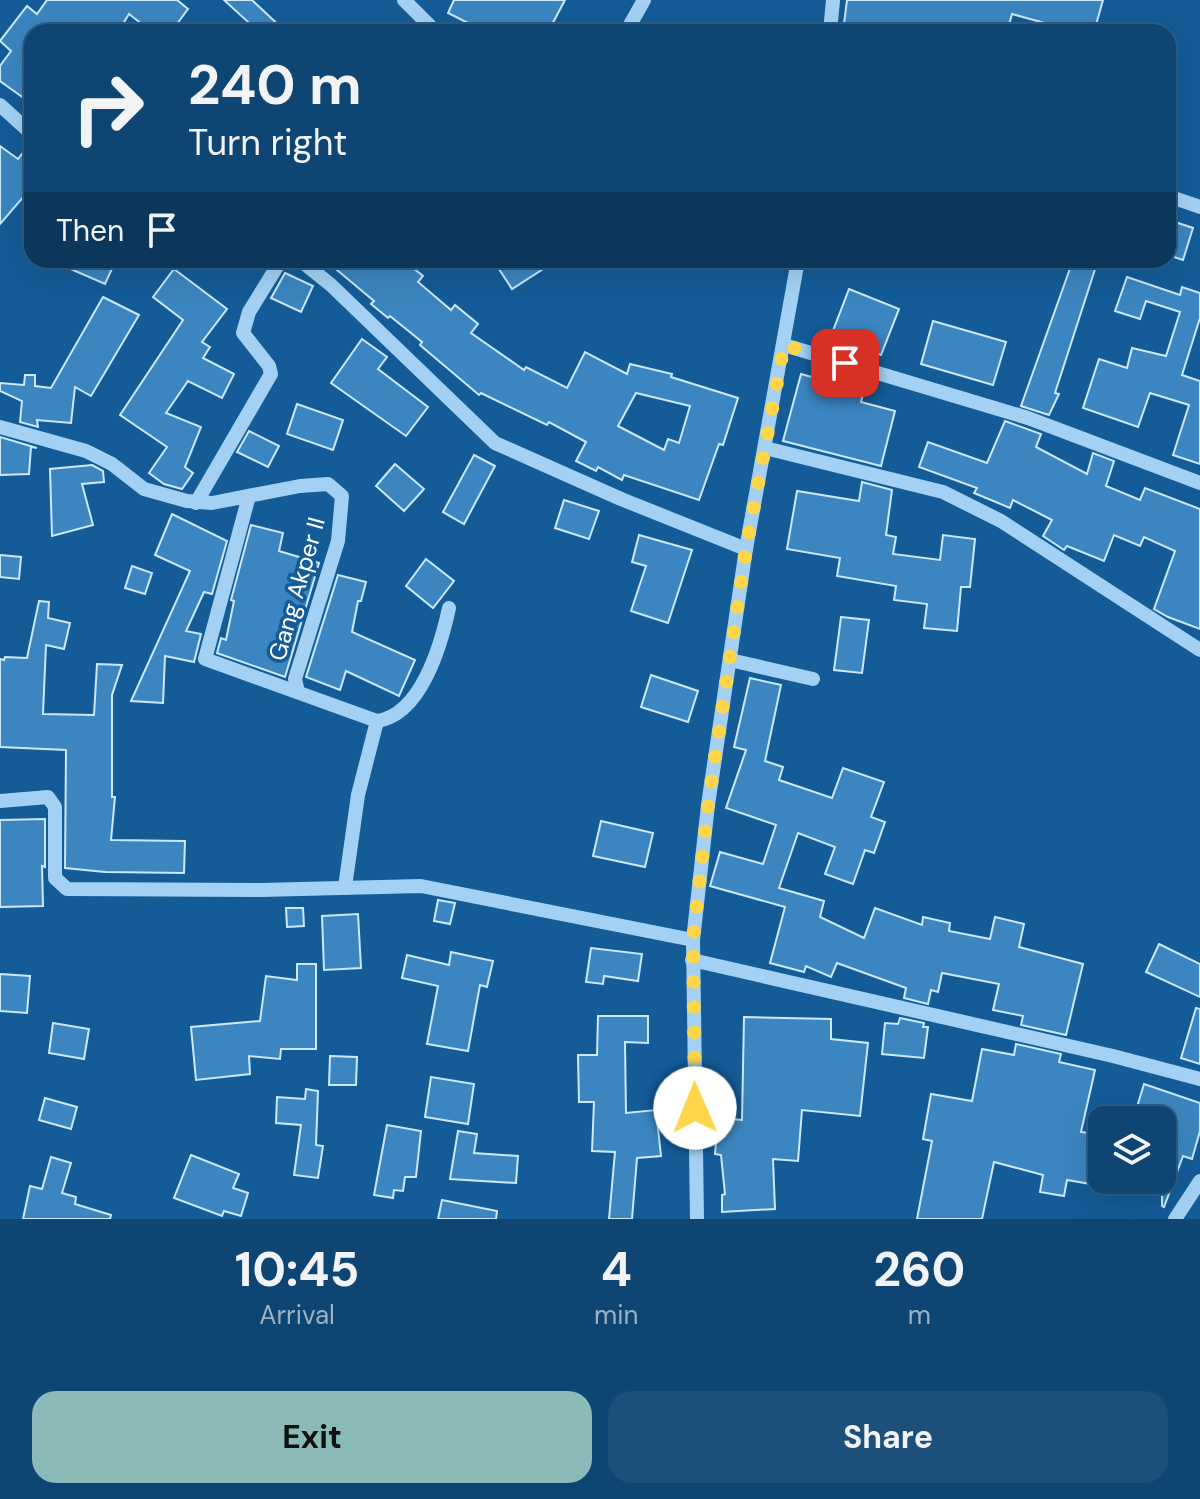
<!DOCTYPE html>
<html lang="en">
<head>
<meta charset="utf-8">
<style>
	:root { --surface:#0e4572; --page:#1c4f7a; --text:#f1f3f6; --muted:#9bb1c4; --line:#2e5d84; --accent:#8bbbb9 }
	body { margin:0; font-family:"DM Sans",sans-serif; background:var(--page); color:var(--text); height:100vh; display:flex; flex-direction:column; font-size:30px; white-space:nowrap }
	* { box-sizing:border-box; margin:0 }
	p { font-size:26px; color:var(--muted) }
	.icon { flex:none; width:44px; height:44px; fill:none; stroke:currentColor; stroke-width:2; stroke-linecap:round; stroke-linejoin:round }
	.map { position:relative; height:1219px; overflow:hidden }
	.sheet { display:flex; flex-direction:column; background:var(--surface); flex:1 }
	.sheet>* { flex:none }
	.banner { position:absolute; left:24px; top:24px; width:1152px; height:244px; border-radius:24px; box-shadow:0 8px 32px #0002,0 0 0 2px var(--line); background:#0e4572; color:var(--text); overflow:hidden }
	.buttons { position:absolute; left:1088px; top:1106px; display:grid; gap:16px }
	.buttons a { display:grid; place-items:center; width:88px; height:88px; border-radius:16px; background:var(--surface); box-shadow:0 8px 32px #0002,0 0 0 2px var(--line); font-size:40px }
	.pin { position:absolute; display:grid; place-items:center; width:68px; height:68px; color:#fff; margin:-34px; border-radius:16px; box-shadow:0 4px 12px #0006 }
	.me { position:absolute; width:88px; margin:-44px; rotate:359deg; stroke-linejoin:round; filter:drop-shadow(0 0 6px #0008) }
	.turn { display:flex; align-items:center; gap:28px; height:168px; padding:0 32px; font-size:36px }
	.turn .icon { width:104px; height:104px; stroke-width:2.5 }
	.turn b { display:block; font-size:56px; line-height:68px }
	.then { display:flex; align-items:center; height:76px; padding:0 32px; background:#0003; gap:16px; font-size:30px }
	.eta { display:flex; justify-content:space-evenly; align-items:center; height:136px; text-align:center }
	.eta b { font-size:48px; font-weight:700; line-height:56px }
	.action { display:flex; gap:16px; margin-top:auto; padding:16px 32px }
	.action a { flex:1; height:92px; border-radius:24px; background:var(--accent); color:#111; font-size:32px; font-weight:700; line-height:92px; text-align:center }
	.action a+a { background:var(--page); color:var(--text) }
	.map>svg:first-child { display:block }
	.building { fill:#3b86c0; stroke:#cce8fd; stroke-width:2; fill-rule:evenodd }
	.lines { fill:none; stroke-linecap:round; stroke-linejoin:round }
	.minor { stroke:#a4d1f3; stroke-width:14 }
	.route { stroke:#ffd54a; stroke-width:14; stroke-dasharray:0 25.2 }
	.labels { text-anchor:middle; stroke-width:7; stroke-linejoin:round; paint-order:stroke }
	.street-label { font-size:24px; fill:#fff; stroke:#135c98 }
</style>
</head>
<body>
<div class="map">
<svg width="1200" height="1219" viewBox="0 0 1200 1219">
	<rect width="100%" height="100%" fill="#135c98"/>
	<g class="building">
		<polygon points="47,0 177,0 188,9 171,32 152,32 129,14 118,32 32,32 32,104 0,81 0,66 11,51 0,41 27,6 37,14"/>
		<polygon points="224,0 252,0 286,32 259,32"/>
		<polygon points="454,0 565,0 548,32 486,32 448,13"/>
		<polygon points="847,0 1103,0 1094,32 1058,32 1059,27 1012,14 1007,32 843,32"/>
		<polygon points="0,146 18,159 22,154 32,163 32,187 0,224"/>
		<polygon points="1175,222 1193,228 1183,260 1168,255 1168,242"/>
		<polygon points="50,260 116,260 105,284"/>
		<path d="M325 260H403L423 276 418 282 451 310 455 305 478 324 471 333 524 370 526 367 567 388 585 352 627 374 630 364 672 374 671 377 738 398 723 445 719 444 699 500 624 475 622 480 598 467 596 471 576 461 586 442 549 422 547 425 481 393 479 395 420 345 422 342 390 316 388 318 371 304 374 301ZM636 393 690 406 679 443 668 439 664 450 618 426Z"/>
		<polygon points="493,260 557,260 512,289"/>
		<polygon points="1073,260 1097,263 1055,393 1059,394 1049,415 1021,406"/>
		<polygon points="174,269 227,309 202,342 210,347 203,358 234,374 222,398 188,381 166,413 201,427 185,467 193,473 182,489 164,484 149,473 167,447 120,415 183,320 153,297"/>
		<polygon points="285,273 313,286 301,312 271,298"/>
		<polygon points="1127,277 1180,295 1182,287 1200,293 1200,318 1182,375 1200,381 1200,464 1173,455 1189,405 1150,393 1138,427 1083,408 1099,359 1127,368 1132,348 1166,356 1180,312 1146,301 1140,319 1115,311"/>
		<polygon points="849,289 899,309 881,355 831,336"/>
		<polygon points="103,297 139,315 91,396 75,387 71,423 37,420 38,427 20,422 22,401 0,391 0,383 24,385 25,375 35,375 35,386 51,388"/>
		<polygon points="933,321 1006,342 993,385 921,364"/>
		<polygon points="362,339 387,357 378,369 428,407 406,436 331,383"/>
		<polygon points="801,374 864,391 861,402 895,411 881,466 783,441"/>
		<polygon points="297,404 343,420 333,450 287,434"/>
		<polygon points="1005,421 1041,434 1036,447 1087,474 1093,453 1114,461 1106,486 1140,500 1145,488 1200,509 1200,629 1168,617 1154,609 1175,551 1144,537 1140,546 1114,535 1104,561 1067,546 1064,550 1043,536 1052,520 1013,500 1010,508 974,493 977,488 919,467 928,442 987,463"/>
		<polygon points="249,431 279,446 268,467 237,452"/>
		<polygon points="0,437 37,448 31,447 29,474 0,475"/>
		<polygon points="474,455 495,466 464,524 443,512"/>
		<polygon points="395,464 424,489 404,511 376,486"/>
		<polygon points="92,465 103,471 104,482 82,484 93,525 52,536 50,469"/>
		<polygon points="862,482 892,490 886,535 896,537 893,554 940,560 943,535 975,539 970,587 961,587 957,631 924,628 927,604 894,600 896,586 837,576 840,558 787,549 797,491 859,501"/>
		<polygon points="564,500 599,511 589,539 555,528"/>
		<polygon points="172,514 227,541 212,594 204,592 186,631 201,634 194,662 165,656 163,703 131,701 190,571 155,555"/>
		<polygon points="251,525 283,533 279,551 319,563 285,677 217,653 221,638 226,640 234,601 231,600"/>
		<polygon points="639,535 692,550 668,623 631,611 646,566 632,562"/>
		<polygon points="0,555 21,557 19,579 0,577"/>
		<polygon points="426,559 454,581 433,608 406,586"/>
		<polygon points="132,566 152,573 145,594 125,588"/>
		<polygon points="338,575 366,582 361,601 358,601 352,632 415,660 399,696 346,671 340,690 306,677"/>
		<polygon points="39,601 49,602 48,618 70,623 64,649 46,645 43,714 94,715 97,664 122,665 112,695 112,797 115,797 111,840 185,841 184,873 105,872 65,868 66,750 0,747 0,659 4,660 5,657 27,658"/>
		<polygon points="841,617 869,620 862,673 834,670"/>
		<polygon points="651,675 698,691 688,722 641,707"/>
		<polygon points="750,678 781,685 765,761 783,767 779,780 832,798 843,768 884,782 871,817 885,822 874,853 865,850 853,884 825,874 835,847 798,833 779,888 824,901 820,917 864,938 875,908 922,925 923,917 950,923 949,931 990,939 995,917 1024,924 1019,947 1083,964 1066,1035 1021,1025 1023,1016 993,1010 999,984 942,973 938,992 931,990 928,1004 904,998 906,988 837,963 831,977 806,966 804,972 770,963 785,907 710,886 720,852 763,864 776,825 726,808 746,750 734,747"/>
		<polygon points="45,819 45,867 42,866 43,906 0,907 0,820"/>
		<polygon points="601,821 653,833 645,867 593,856"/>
		<polygon points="438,900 455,903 450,924 434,921"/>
		<polygon points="286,908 303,908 304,926 287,927"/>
		<polygon points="358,914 361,968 324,970 322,916"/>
		<polygon points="1159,944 1200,964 1200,997 1146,972"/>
		<polygon points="591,948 642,954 638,981 604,976 603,984 586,982"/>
		<polygon points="451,952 493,961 487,987 480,985 468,1051 427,1044 438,986 402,978 407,955 449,965"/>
		<polygon points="297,964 316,964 316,1049 281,1049 280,1059 249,1056 250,1074 196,1080 191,1027 260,1021 266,976 297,980"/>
		<polygon points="0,974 30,976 27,1013 0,1011"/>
		<polygon points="1196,1008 1200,1009 1200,1064 1181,1058"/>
		<polygon points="598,1016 648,1016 648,1043 625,1042 626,1113 656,1110 661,1156 637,1158 632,1219 609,1219 615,1152 592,1151 594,1102 579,1102 578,1055 597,1055"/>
		<polygon points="744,1017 831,1019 831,1039 868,1043 860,1116 802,1110 798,1161 773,1159 775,1209 722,1212 722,1195 725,1194 721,1155 715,1154 718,1118 742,1120"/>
		<polygon points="900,1018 924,1023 923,1027 928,1027 924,1058 882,1054 885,1023 898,1024"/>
		<polygon points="53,1023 89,1029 84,1059 49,1053"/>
		<polygon points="1016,1044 1061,1054 1059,1062 1095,1070 1081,1132 1102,1135 1102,1186 1067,1180 1064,1196 1040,1192 1043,1175 994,1162 982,1219 917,1219 932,1141 923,1139 931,1094 972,1101 982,1049 1014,1055"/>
		<polygon points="330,1056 357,1057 356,1085 329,1085"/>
		<polygon points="431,1077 474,1084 468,1124 425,1117"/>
		<polygon points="1144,1084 1200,1103 1200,1131 1192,1159 1183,1156 1164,1207 1162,1206 1162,1120 1133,1120"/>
		<polygon points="306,1089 318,1091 316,1145 323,1146 318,1178 294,1175 301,1125 276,1123 277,1097 305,1099"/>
		<polygon points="45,1098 77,1107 71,1129 39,1120"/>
		<polygon points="387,1125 421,1131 416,1177 405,1177 403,1191 394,1190 393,1198 374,1195"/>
		<polygon points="458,1131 477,1134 474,1153 518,1156 516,1183 450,1179"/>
		<polygon points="191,1155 239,1174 233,1188 248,1193 241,1216 224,1211 222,1216 174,1198"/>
		<polygon points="51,1157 71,1163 62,1193 76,1197 75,1204 111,1215 110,1219 23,1219 30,1186 42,1189"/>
		<polygon points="442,1200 497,1211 496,1219 438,1219"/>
	</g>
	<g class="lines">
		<g class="minor">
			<polyline points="404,0 436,32"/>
			<polyline points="626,32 644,0"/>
			<polyline points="830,32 833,0"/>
			<polyline points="0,105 32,134"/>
			<polyline points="1168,196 1200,207"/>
			<polyline points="178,260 188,260"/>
			<polyline points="300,260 331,285 495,443 621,499 746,549"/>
			<polyline points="784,345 1028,418 1200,483"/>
			<polyline points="0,427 86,451 112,464 144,489 187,501 212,503 300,486 328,484 342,496 338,541 295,679 298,692"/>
			<polyline points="765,448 943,492 1001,521 1200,650"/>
			<polyline points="249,496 205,659 377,721 358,795 345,887"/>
			<polyline points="196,503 271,374 269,366 243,333 249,312 281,260"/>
			<polyline points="730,660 813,679"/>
			<path d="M377 721C421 715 441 645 449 608"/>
			<polyline points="0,801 48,797 55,807 55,878 67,889 261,890 421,886 693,940"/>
			<polyline points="692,960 1113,1056 1200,1079"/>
			<polyline points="697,1219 693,940 708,805 746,549 798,260"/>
			<polyline points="1175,1219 1200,1181"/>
		</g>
	</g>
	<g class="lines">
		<polyline class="route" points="695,1108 693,940 708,805 746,549 784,345 845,363"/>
	</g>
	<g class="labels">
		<g class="street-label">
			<text transform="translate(297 589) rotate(-74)" y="8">Gang Akper II</text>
		</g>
	</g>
</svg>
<div class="buttons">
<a><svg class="icon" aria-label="layers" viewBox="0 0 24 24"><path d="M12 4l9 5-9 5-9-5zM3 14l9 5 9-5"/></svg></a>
</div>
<div class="pin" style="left:845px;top:363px;background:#d93025"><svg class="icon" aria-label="arrive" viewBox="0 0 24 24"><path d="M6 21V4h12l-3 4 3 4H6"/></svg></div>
<svg class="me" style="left:695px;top:1108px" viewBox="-20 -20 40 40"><circle r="19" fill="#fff"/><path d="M0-13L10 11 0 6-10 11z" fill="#ffd54a"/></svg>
<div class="banner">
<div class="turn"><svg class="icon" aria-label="right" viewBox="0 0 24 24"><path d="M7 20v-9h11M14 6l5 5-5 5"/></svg><div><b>240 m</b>Turn right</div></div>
<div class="then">Then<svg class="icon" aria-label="arrive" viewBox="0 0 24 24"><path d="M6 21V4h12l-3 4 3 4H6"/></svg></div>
</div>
</div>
<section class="sheet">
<div class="eta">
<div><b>10:45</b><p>Arrival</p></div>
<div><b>4</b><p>min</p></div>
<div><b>260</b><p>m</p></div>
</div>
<div class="action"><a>Exit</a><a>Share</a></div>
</section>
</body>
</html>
